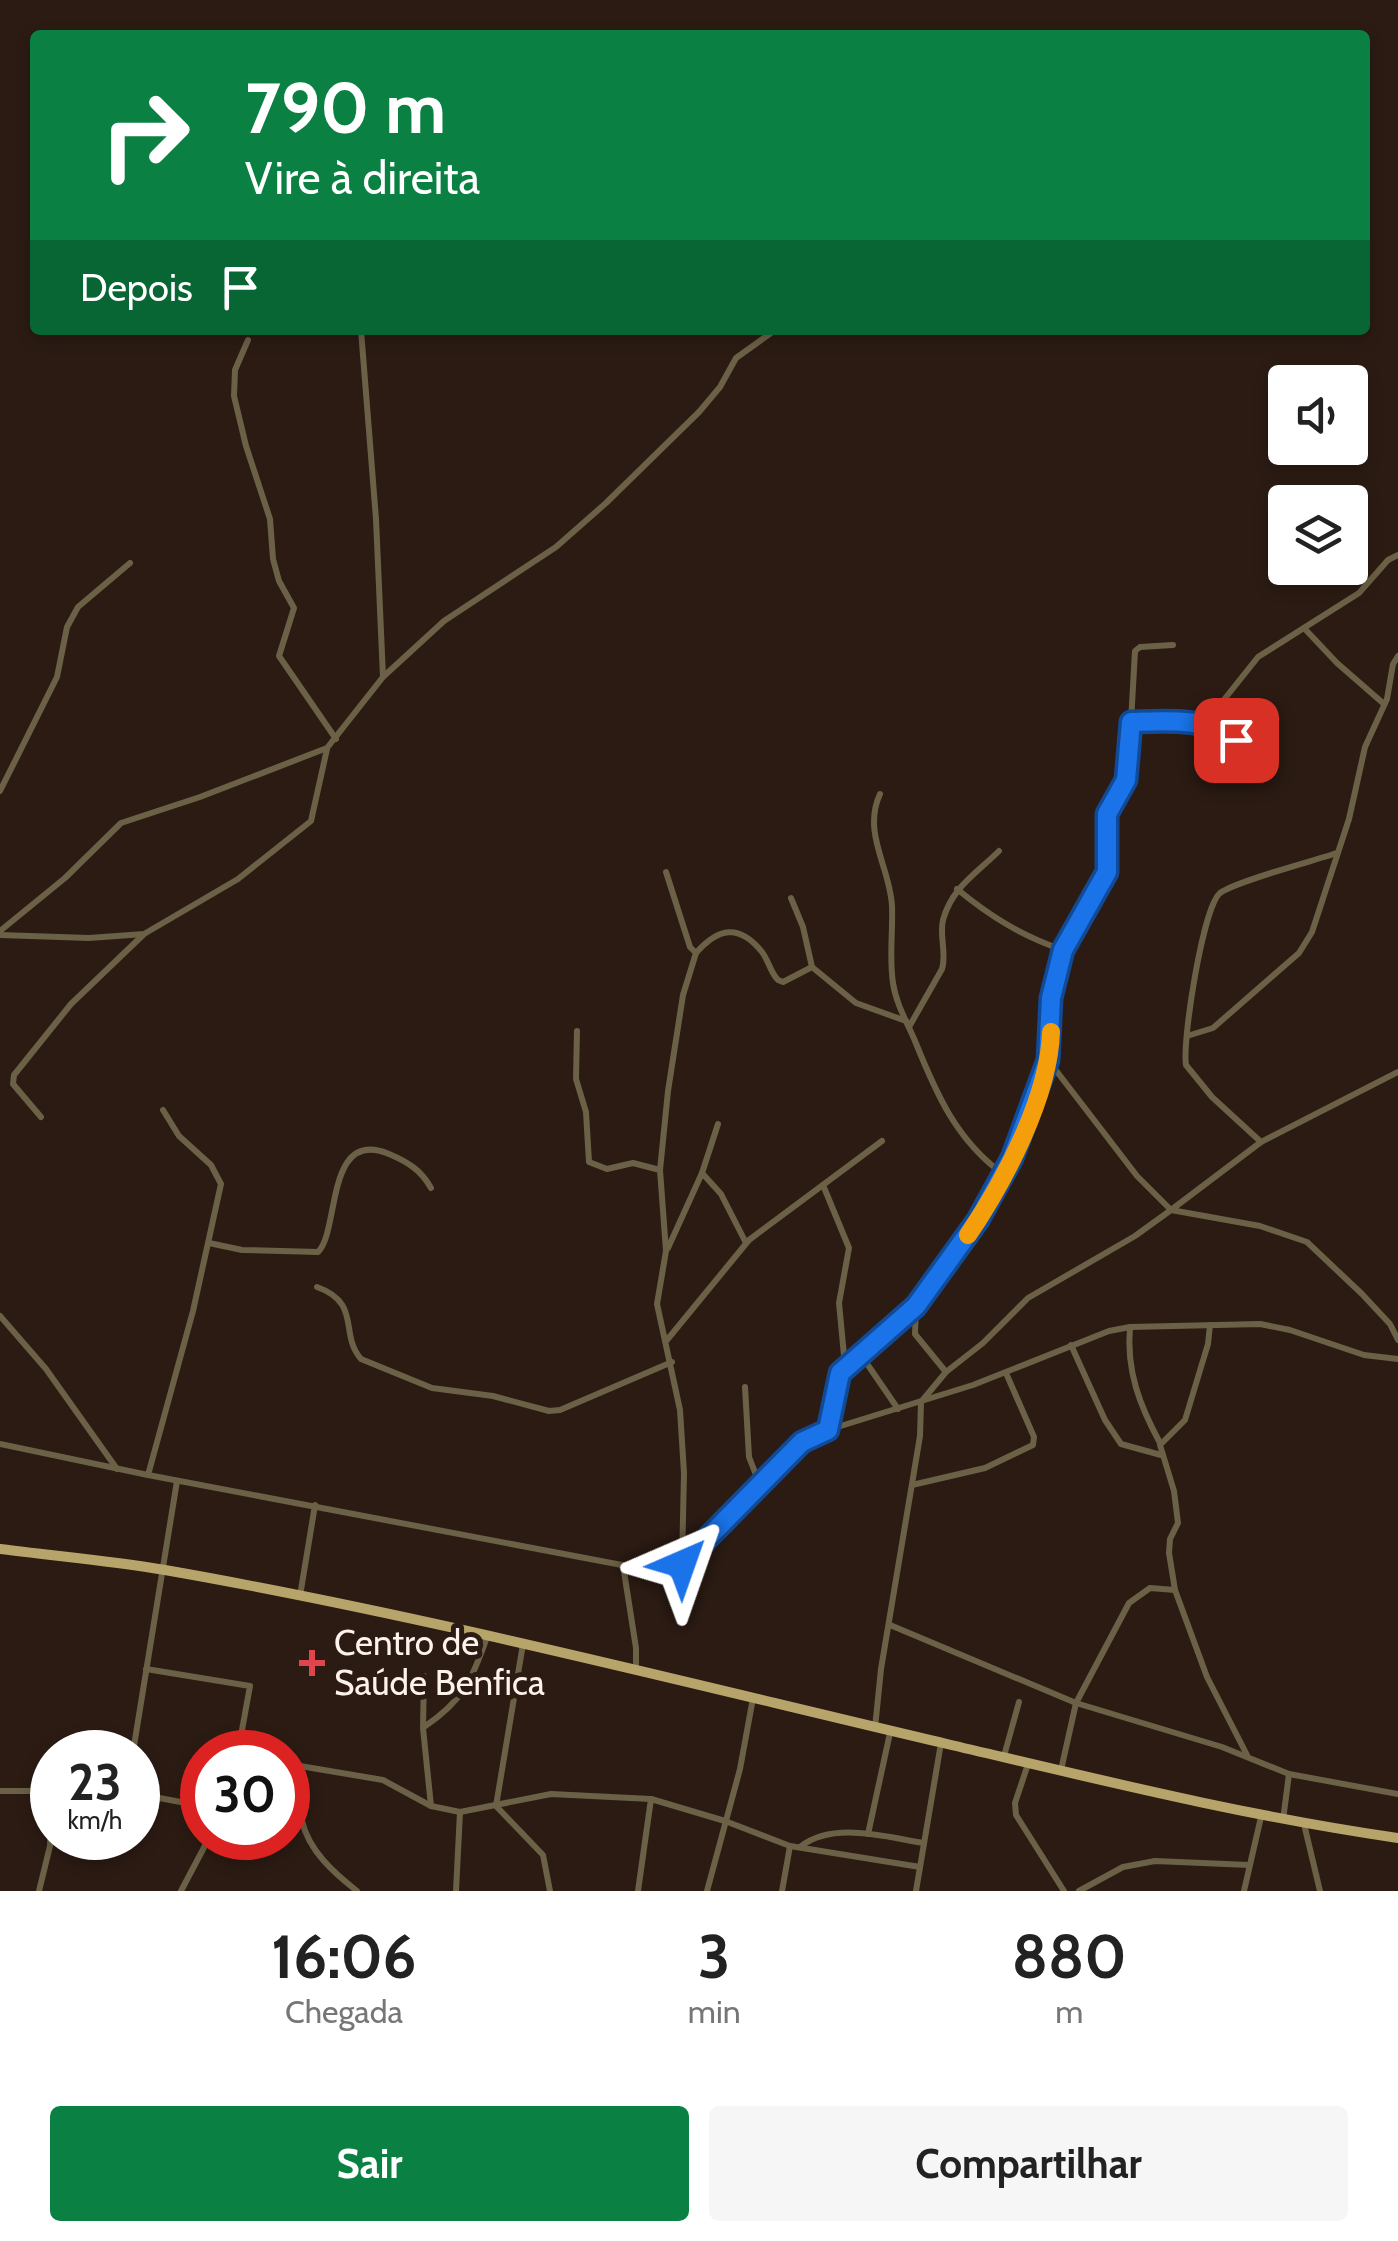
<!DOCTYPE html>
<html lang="pt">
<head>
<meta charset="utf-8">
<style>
	:root { --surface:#fff; --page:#f6f6f6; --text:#222; --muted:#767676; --accent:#0b8043 }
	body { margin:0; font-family:Cabin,sans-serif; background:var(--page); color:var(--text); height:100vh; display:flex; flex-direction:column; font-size:38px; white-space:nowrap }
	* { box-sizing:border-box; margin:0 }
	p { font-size:32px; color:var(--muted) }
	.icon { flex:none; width:55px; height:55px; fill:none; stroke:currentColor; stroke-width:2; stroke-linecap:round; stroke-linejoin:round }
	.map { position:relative; height:1891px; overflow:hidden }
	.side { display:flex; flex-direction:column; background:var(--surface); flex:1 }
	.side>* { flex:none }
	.hud { position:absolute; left:30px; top:30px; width:1340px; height:305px; border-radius:10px; box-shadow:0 5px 15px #0003; background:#0b8043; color:#fff; overflow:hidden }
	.buttons { position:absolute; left:1268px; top:365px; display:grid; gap:20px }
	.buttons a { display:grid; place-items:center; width:100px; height:100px; border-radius:10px; background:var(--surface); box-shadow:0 5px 15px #0003; font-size:50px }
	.speed { position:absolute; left:30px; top:1730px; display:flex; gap:20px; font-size:50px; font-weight:700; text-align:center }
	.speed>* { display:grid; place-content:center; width:130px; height:130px; border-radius:50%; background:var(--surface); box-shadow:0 5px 15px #0003; line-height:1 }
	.speed small { font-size:25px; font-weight:400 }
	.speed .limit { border:15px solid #d22; background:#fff; color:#111 }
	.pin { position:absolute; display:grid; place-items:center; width:85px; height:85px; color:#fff; margin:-42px; border-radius:20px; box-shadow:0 5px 15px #0006 }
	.me { position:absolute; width:110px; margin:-55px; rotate:43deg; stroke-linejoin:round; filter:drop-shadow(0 0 8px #0008) }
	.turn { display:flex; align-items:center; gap:35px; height:210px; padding:0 50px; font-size:45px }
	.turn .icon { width:130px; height:130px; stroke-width:2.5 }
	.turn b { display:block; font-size:70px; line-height:85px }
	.then { display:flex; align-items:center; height:95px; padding:0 50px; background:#0003; gap:20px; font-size:38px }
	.eta { display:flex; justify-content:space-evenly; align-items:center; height:170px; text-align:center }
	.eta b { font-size:60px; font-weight:700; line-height:70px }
	.primary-button { display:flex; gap:20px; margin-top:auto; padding:20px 50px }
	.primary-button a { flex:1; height:115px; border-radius:10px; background:var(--accent); color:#fff; font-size:40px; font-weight:700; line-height:115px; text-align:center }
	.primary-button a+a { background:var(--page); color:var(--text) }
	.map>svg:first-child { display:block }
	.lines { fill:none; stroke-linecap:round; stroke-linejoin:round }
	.street { stroke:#6b6146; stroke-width:6 }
	.primary { stroke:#b7a46a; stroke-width:10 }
	.route-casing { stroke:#114b97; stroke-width:25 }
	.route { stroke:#1a73e8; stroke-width:18 }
	.slow { stroke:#f59e0b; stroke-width:18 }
	.health-dot { fill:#e0444e; stroke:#2b1b13; stroke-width:4 }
	.labels { text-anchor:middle; stroke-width:10; stroke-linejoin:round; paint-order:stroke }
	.poi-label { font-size:35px; fill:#fdf2ec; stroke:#2b1b13; text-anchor:start }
</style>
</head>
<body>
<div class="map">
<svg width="1398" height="1891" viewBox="0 0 1398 1891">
	<rect width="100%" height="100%" fill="#2b1b13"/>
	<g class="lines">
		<g class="street">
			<polyline points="248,340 235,370 234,396 246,446 270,519 273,559 279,581 294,608 279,656 336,739"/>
			<polyline points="1304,628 1337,663 1384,704"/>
			<polyline points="384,676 444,621 556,547 606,503 699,412 720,387 736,358 771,333"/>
			<polyline points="1131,722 1135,651 1140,647 1173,645"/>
			<polyline points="1203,726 1258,657 1359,593 1388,560 1398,555"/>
			<polyline points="0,791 57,677 67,627 78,607 130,563"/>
			<path d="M880 794C862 833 890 867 892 906 893 933 889 957 893 983 896 1004 907 1022 915 1041 936 1093 956 1140 1003 1174"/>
			<polyline points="666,872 690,947 696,953 683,995 668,1091 660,1170 666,1251 657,1304 680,1410 684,1473 682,1563"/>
			<path d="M957 889C991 917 1022 936 1063 950"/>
			<polyline points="791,898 803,927 812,967 856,1003 906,1021"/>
			<polyline points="0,931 65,878 121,823 200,797 327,748 383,677 376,519 361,330"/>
			<polyline points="0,935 89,938 144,934 238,879 311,821 327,749"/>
			<path d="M696 953C718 928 739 923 762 952 769 961 770 972 778 980L783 982 812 967"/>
			<path d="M909 1027 942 969C947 953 939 936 943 920 952 887 977 873 999 851"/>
			<polyline points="577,1031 576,1079 586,1112 589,1162 607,1169 633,1163 660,1170"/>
			<polyline points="1187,1036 1213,1028 1299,953 1312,932 1349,819 1365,747 1387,699 1393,664 1398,656"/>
			<polyline points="1048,1060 1137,1176 1171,1210 1261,1142 1398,1072"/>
			<polyline points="41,1117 13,1084 14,1075 71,1004 143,935"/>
			<path d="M1261 1142 1212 1097 1186 1065C1182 1041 1203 907 1220 893 1236 881 1313 861 1337 853"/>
			<polyline points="702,1173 721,1194 746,1243"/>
			<polyline points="823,1185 849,1248 839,1303 845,1366"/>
			<path d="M209 1243 242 1250 318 1252C340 1231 325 1127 389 1154 408 1162 421 1170 431 1188"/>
			<polyline points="668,1248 702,1173 718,1124"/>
			<path d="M317 1287C362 1303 339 1334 361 1359L432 1388 493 1396 549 1411 560 1410 672 1362"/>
			<polyline points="916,1307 915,1334 946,1372"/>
			<polyline points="0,1316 46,1369 117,1469"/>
			<polyline points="1210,1325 1208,1344 1185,1420 1160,1445 1174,1491 1178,1523 1170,1539 1169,1553 1175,1590 1207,1677 1247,1755"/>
			<path d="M1130 1327C1126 1371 1140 1406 1160 1443"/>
			<polyline points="667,1340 749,1240 882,1141"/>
			<polyline points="1071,1345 1105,1420 1121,1444 1161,1455"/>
			<polyline points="861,1355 898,1409"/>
			<polyline points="745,1387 749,1457 760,1485"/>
			<path d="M828 1430 840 1373 917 1306 978 1220 1012 1158 1048 1060 1051 998 1063 950 1107 872V814L1126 780 1131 722C1164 721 1209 717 1236 739"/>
			<polyline points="0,1444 148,1475 664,1573 674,1571 682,1564 803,1442 818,1433 973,1385 1109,1331 1130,1327 1260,1324 1290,1330 1364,1355 1398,1359"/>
			<polyline points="148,1475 193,1311 221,1184 211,1165 179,1136 163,1110"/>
			<polyline points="912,1485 985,1468 1033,1445 1034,1437 1006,1373"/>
			<polyline points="623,1565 636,1648 636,1671"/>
			<polyline points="300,1596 315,1505"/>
			<polyline points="890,1625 1076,1703 1222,1747 1289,1774 1283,1820"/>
			<polyline points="523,1644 496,1806 543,1855 550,1891"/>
			<polyline points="146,1669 250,1686 238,1752"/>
			<polyline points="424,1676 423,1728 431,1806"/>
			<path d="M424 1727C463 1701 472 1680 487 1637"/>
			<polyline points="875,1728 881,1669 920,1436 921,1402 946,1372 983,1343 1028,1298 1135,1236 1171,1210 1260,1226 1307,1242 1362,1294 1390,1324 1398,1340"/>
			<polyline points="239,1749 250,1752"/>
			<polyline points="133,1752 177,1481"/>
			<polyline points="1004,1756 1019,1702"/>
			<polyline points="288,1764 383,1780 431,1806 460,1812 551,1794 651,1799 725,1821 790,1846 920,1867"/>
			<polyline points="1028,1764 1015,1803 1016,1815 1064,1891"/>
			<polyline points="1061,1770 1076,1703 1129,1603 1150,1588 1175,1590"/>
			<path d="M288 1774C297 1791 298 1803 302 1821 309 1851 334 1873 357 1891"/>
			<polyline points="1289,1774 1398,1794"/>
			<polyline points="0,1791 52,1791"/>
			<polyline points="138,1794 202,1806"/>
			<polyline points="1304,1824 1320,1891"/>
			<polyline points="868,1834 890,1733"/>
			<path d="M800 1847C833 1821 885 1837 924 1843"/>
			<polyline points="39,1891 50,1846 52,1791"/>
			<polyline points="181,1891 209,1838"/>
			<polyline points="456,1891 460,1812"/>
			<polyline points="638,1891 651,1799"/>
			<polyline points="707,1891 740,1769 753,1698"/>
			<polyline points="782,1891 790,1846"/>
			<polyline points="916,1891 941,1743"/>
			<polyline points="1079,1891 1123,1867 1155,1861 1249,1865"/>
			<polyline points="1244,1891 1261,1817"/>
		</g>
		<path class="primary" d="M0 1549C55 1556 111 1561 165 1570 428 1616 687 1683 947 1744 1097 1779 1245 1816 1398 1838"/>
	</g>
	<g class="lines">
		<defs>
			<path id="route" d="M682 1564 802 1442 828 1430 840 1373 916 1306 978 1220 1012 1158 1048 1060 1051 998 1063 950 1107 872V814L1126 780 1131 722C1164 721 1209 717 1236 740"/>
		</defs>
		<use href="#route" class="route-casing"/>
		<use href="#route" class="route"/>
		<path class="slow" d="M968 1235C1004 1182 1049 1097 1051 1032"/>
	</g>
	<path class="health-dot" d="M307 1648h10v10h10v10h-10v10h-10v-10h-10v-10h10z"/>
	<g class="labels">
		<g class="poi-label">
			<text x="334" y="1655">Centro de<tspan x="334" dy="40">Saúde Benfica</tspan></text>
		</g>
	</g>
</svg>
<div class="buttons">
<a><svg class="icon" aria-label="sound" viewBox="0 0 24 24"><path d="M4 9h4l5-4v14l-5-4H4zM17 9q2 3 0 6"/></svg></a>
<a><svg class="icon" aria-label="layers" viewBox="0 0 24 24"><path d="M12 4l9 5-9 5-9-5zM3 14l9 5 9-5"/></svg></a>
</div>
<div class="speed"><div>23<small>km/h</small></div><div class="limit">30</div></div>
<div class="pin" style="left:1236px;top:740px;background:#d93025"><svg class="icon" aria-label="arrive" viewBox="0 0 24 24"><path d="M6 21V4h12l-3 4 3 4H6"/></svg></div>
<svg class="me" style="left:682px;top:1564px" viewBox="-20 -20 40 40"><path d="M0-17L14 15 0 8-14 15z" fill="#1a73e8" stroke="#fff" stroke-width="4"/></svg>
<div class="hud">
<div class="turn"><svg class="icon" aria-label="right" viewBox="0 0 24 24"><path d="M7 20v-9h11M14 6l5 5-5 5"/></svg><div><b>790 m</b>Vire à direita</div></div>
<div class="then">Depois<svg class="icon" aria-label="arrive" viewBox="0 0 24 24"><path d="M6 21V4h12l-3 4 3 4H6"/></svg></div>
</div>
</div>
<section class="side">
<div class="eta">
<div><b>16:06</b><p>Chegada</p></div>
<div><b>3</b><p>min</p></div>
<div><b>880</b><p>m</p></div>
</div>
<div class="primary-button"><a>Sair</a><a>Compartilhar</a></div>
</section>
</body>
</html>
